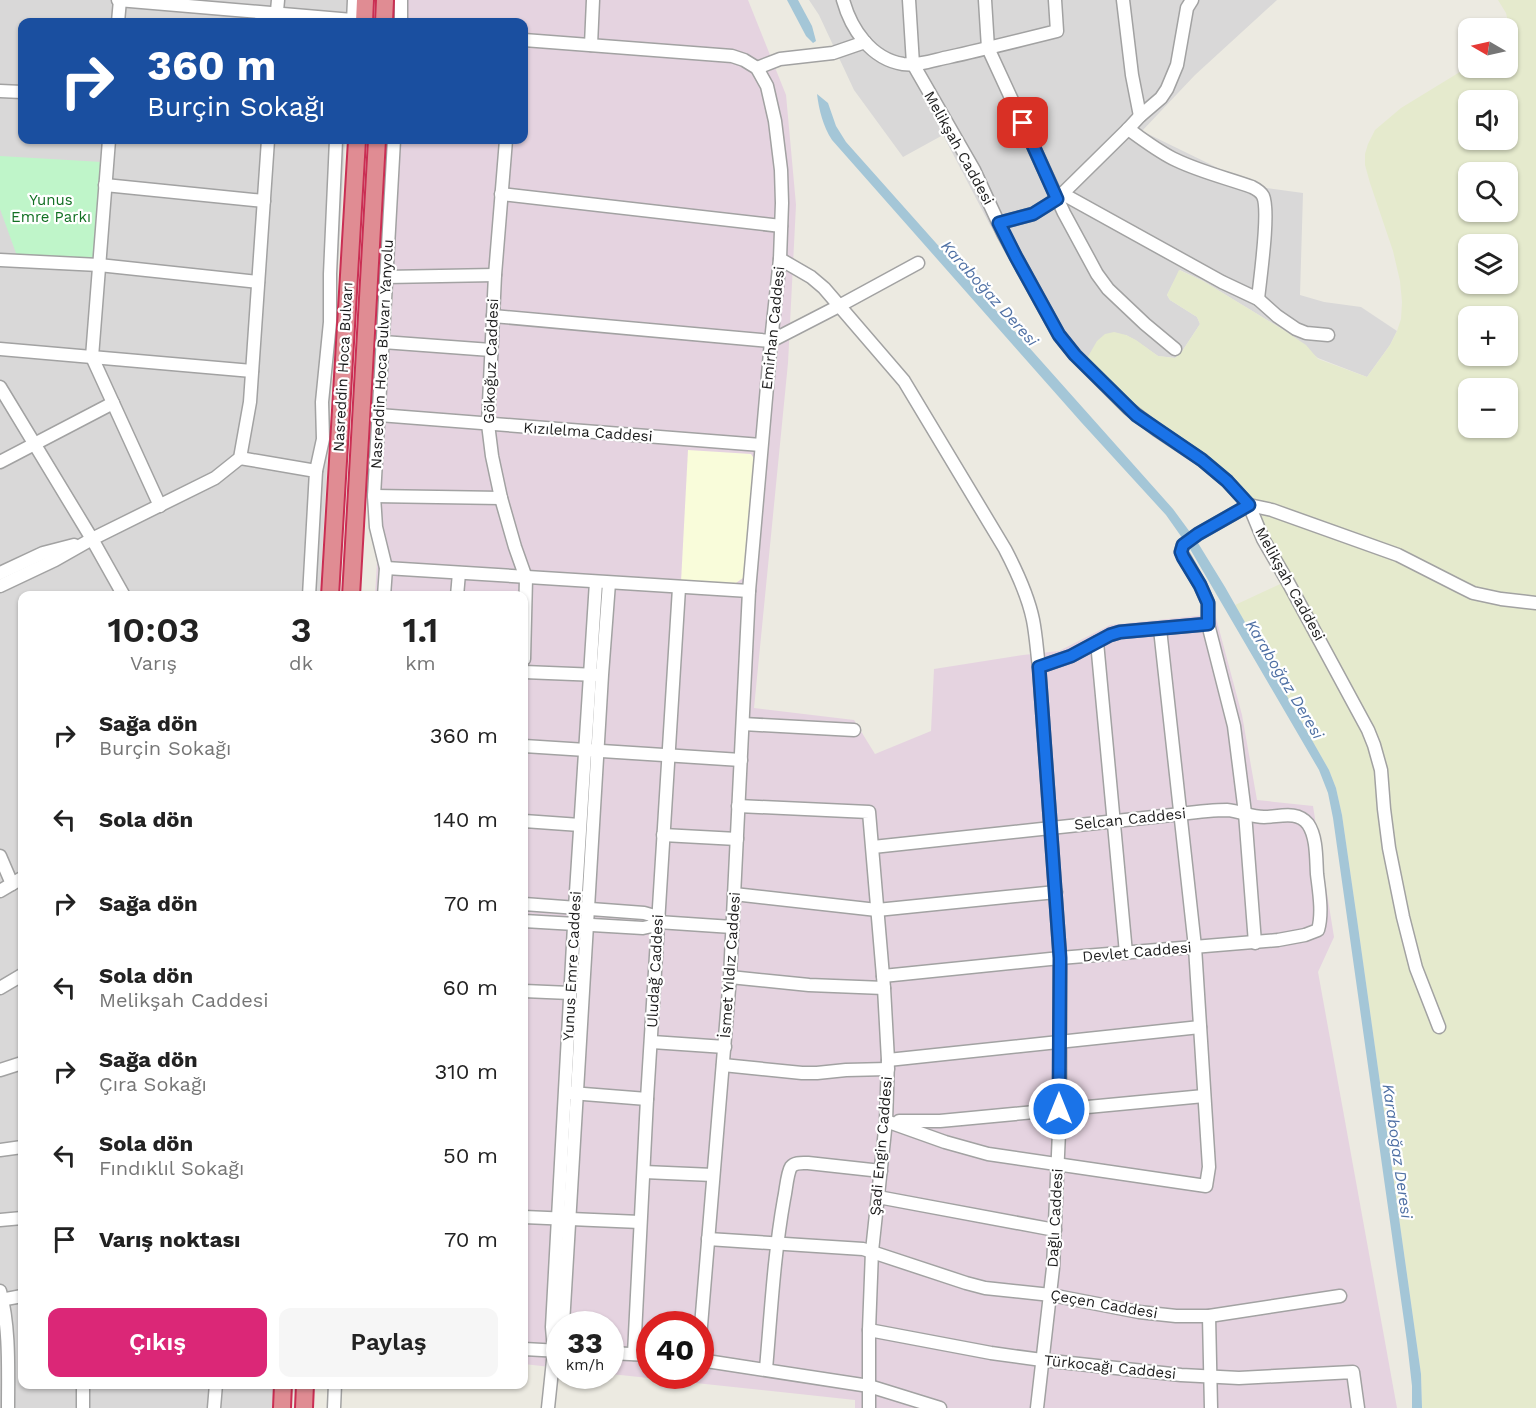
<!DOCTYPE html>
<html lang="tr">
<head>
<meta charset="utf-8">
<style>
	:root { --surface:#fff; --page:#f6f6f6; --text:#222; --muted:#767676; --accent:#db2777 }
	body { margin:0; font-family:"Work Sans",sans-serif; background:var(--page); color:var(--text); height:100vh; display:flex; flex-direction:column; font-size:22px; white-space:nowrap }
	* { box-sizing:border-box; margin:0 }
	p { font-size:20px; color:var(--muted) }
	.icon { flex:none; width:33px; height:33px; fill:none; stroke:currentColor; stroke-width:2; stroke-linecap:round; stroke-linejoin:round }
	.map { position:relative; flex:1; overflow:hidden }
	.details { position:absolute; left:18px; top:591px; width:510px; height:798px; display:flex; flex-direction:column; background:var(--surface); border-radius:12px; box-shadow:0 2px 4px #0004 }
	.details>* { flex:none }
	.banner { position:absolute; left:18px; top:18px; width:510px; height:126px; border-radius:12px; box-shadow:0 2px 4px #0004; background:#1a4fa0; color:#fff; overflow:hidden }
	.needle { width:39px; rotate:279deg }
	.fabs { position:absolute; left:1458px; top:18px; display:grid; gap:12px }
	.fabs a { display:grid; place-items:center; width:60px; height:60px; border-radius:12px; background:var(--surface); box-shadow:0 2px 4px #0004; font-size:30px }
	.speed { position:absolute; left:546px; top:1311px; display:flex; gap:12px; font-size:30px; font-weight:700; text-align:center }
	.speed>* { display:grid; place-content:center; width:78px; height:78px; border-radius:50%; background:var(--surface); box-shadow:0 2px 4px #0004; line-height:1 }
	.speed small { font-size:15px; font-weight:400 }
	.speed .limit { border:9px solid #d22; background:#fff; color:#111 }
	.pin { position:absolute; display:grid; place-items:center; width:51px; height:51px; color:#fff; margin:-26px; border-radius:12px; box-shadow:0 3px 9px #0006 }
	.me { position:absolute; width:66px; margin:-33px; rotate:0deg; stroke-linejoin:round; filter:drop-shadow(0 0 4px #0008) }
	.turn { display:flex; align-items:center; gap:21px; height:126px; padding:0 30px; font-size:27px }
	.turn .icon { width:78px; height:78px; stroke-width:2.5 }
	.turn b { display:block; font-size:42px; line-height:51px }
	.eta { display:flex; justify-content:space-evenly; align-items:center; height:102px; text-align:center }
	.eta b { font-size:36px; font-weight:600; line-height:42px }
	.action { display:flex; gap:12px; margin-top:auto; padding:12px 30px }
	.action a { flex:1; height:69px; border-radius:12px; background:var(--accent); color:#fff; font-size:24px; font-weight:600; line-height:69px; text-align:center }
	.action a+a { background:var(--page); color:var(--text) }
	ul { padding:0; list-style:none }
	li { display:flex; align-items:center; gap:18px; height:84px; padding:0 30px }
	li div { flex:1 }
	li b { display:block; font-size:22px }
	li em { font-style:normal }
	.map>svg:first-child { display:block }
	.residential { fill:#d9d8d8 }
	.industrial { fill:#e5d3e0; fill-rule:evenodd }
	.education { fill:#f9fcda }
	.farmland { fill:#e5eacd; fill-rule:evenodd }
	.park { fill:#bff5c9 }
	.water { fill:#a4c6d7 }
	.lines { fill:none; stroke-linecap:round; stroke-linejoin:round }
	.minor-casing { stroke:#a2a2a2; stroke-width:15 }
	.highway-casing { stroke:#ca2e53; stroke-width:20 }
	.minor { stroke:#fff; stroke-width:12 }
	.highway { stroke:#e08c93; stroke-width:16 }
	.route-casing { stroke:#114b97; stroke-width:15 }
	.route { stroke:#1a73e8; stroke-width:10 }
	.labels { text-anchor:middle; stroke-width:4.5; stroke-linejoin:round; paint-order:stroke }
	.street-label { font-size:15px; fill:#1b1b1b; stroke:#fff }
	.park-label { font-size:15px; fill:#127023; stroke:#fff }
	.water-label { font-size:16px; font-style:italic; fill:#4f70a4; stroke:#fff }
</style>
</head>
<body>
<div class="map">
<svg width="1536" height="1408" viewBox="0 0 1536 1408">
	<rect width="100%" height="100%" fill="#eceae1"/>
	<g class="residential">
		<polygon points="0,0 354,0 352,22 22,22 22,140 345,140 320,595 22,596 22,1384 274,1385 272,1408 0,1408"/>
		<polygon points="809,0 1277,0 1195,75 1142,131 1226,172 1266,188 1303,193 1300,295 1324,302 1361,307 1397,331 1390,345 1367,377 1318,358 1282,329 1203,281 1180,270 1167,295 1170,300 1197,317 1200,324 1181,353 1175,358 1158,356 1135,340 1126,335 1086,360 1051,331 990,225 943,135 903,157 854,90 819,15"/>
	</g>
	<path class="industrial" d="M407 0H748L786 95 796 205 788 363 754 708 854 720 875 754 931 731 934 669 1023 655 1059 651 1110 625 1215 614 1242 715 1257 800 1313 806 1334 937 1318 972 1397 1408H855V1400L611 1374 610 1324H560L559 1368 524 1364V596H375L393 290 399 140H524V22H405ZM650 1324H700V1376H650Z"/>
	<polygon class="education" points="688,450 751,454 755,460 745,574 743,578 736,583 681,582"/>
	<path class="farmland" d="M1498 0H1536V1408H1422L1421 1374 1357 919 1342 815 1336 788 1329 770 1235 605 1291 579 1268 536 1258 512 1246 491 1203 455 1132 406 1086 360 1097 341 1105 334 1114 332 1126 335 1136 340 1158 356 1175 358 1181 353 1200 324 1197 317 1170 300 1167 295 1179 270 1203 281 1282 329 1306 345 1318 359 1367 377 1390 345 1397 331 1401 319 1402 302 1400 281 1393 251 1370 183 1365 165V154L1368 144 1375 130 1401 108 1468 67 1508 68 1509 26 1506 13ZM1468 100H1508V140H1468ZM1468 172H1508V212H1468ZM1468 244H1508V284H1468ZM1468 316H1508V356H1468ZM1468 388H1508V428H1468Z"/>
	<polygon class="park" points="0,156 102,162 95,261 17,256 0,209"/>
	<g class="water">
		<polygon points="787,0 798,0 812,26 816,41 813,43 806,36"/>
		<path d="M817 94 828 103 836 126 846 142 1173 509 1198 543 1225 587 1329 770 1336 788 1342 815 1357 919 1421 1374 1422 1408H1412V1386L1407 1342 1333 818 1328 793 1319 770 1190 549 1166 515 1081 422 832 140C823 126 819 110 817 94Z"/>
	</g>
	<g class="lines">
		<defs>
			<g id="minor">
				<polyline points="118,0 364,21"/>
				<path d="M843 0C851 29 871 59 903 64 918 66 934 60 949 57 985 49 1021 40 1057 31L1055 0"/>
				<polyline points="909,0 913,64 974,170 1004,235 1059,335 1075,355 1128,408 1157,430 1202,460 1227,481 1249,505 1263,539 1289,584 1368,730 1374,745 1381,770 1384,809 1389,848 1403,917 1416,968 1439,1027"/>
				<polyline points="985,0 988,48 1064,213 1097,274 1108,289 1145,324 1175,349"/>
				<polyline points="1123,0 1132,75 1140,116"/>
				<polyline points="118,22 120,0"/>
				<polyline points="276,22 278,0"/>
				<polyline points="353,22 354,0"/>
				<polyline points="401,22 401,0"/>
				<polyline points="524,40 732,56 744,60 757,68 767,86 775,121 781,170 782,203 780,259 771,341 749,591 730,977 700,1338"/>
				<polyline points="591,45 593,0"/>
				<polyline points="757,68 780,59 833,53 865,42"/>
				<polyline points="0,91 22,92"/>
				<path d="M1128 129C1144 140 1159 152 1176 160 1201 172 1227 178 1252 187 1256 189 1261 192 1263 196 1270 211 1260 279 1258 299"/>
				<polyline points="109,140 92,357 160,506"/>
				<polyline points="506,140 495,275 488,424 492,456 501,498 515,547 526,578 524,659"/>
				<polyline points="105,185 264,201"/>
				<polyline points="501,194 781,226"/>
				<polyline points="1063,194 1222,282 1258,299 1277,316 1296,329 1306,333 1328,335"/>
				<polyline points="999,223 1033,214 1057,199 1128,129 1140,116 1161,98 1167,89 1177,65 1187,8 1192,0"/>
				<path d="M780 259 811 277 824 288 904 381 1005 549C1017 572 1028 595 1033 620 1036 635 1037 652 1039 667L1060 958V1109L1053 1268 1037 1408"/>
				<polyline points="0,260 99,265 258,282"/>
				<polyline points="386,277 495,275"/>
				<polyline points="493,316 771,341 839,306 918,263"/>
				<polyline points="383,342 491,350"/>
				<polyline points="0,349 252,371"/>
				<polyline points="0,387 92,539 124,596"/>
				<polyline points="379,415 761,445"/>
				<polyline points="240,458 316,471 309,596"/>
				<polyline points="0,462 113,403"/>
				<polyline points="316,471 323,439 322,402 330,322 330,274 336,140"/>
				<polyline points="374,496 501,498"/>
				<polyline points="1249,505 1198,534 1183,545 1181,552 1200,585 1208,603 1208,624 1234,726 1245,813 1255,943"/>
				<polyline points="1249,505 1272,510 1398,555 1459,586 1473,593 1501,599 1536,603"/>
				<polyline points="386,568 749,591"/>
				<polyline points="0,573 43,553 74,545"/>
				<polyline points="0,586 55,560 92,539 215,478 240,458 250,402 268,140"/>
				<polyline points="384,596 386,568 376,527 374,496 394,140"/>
				<polyline points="457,596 459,573"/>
				<polyline points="1097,642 1126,953"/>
				<polyline points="1039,667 1071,656 1110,635 1120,632 1208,624"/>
				<polyline points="524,672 598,675"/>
				<polyline points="743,724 854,730"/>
				<polyline points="524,746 741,760"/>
				<polyline points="738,806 869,812 884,988 888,1060 886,1121 872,1251 869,1330 869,1408"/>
				<polyline points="524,821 580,825"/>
				<polyline points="663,835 737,839"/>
				<path d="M873 847 1181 814C1196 812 1212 810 1227 810 1240 811 1251 817 1264 817 1279 817 1297 810 1308 824 1317 837 1316 859 1317 874 1319 891 1323 913 1318 930L1305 935 1278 940 1060 958 883 976"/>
				<polyline points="0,856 12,884"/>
				<polyline points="0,891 22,878"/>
				<polyline points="734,894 877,910 1056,892"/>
				<polyline points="524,904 644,913 651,915 658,922"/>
				<polyline points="524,921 643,928 652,926 658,922 732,927"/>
				<polyline points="730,977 809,985 884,988"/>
				<polyline points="0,988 22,975"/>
				<polyline points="524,991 570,993"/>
				<polyline points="652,1042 725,1047"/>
				<polyline points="888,1060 1200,1027"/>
				<polyline points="723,1065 802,1073 817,1073 846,1070 888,1069"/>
				<polyline points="0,1070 22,1063"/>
				<polyline points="571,1093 647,1099"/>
				<polyline points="886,1121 945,1142 988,1154 1206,1186 1209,1167 1195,947 1160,629"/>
				<polyline points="899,1121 940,1121 1204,1096"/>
				<polyline points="0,1150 22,1147"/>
				<polyline points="644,1172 713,1175"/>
				<polyline points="878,1197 1055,1230"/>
				<polyline points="524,1217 640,1222"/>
				<polyline points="0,1220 22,1218"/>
				<polyline points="708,1239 863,1249 966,1283 985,1288 1051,1295 1139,1312 1176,1316 1209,1316 1340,1296"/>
				<path d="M0 1291C10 1327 8 1371 8 1408"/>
				<polyline points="0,1300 22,1296"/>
				<polyline points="1209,1316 1211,1408"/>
				<polyline points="563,1324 602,675 609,583"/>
				<polyline points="869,1330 991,1353 1042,1360 1181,1375 1239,1378 1353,1372 1358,1408"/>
				<polyline points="524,1349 560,1351"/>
				<polyline points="610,1353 650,1355"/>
				<polyline points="634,1354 647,1099 679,588"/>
				<polyline points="700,1360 869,1386 940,1408"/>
				<path d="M766 1369C771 1312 774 1255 784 1199 786 1191 787 1173 791 1167 795 1162 802 1163 808 1163L881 1171"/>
				<polyline points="83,1384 83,1408"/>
				<polyline points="214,1408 216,1384"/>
				<polyline points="334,1408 335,1384"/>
				<polyline points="548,1408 554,1351 552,1327 575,908 596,582"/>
			</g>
			<g id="highway">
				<polyline points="364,22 365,0"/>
				<polyline points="384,22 385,0"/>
				<polyline points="330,596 357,140"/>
				<polyline points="351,596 377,140"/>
				<polyline points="282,1408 283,1384"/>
				<polyline points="304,1408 305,1384"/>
			</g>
		</defs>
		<use href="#minor" class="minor-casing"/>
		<use href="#highway" class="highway-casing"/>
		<use href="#minor" class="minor"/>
		<use href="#highway" class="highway"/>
	</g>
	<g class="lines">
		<defs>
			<polyline id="route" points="1023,123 1057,199 1033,214 999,223 1016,257 1059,335 1075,355 1136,415 1202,460 1227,481 1249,505 1198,534 1183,545 1181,552 1183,557 1200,585 1208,603 1208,624 1120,632 1110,635 1071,656 1039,667 1060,958 1059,1109"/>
		</defs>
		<use href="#route" class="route-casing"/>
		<use href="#route" class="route"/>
	</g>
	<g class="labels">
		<g class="street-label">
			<text transform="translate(959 148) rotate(61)" y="5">Melikşah Caddesi</text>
			<text transform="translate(773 328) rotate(-84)" y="5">Emirhan Caddesi</text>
			<text transform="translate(382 354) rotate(-87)" y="5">Nasreddin Hoca Bulvarı Yanyolu</text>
			<text transform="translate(491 361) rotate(-88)" y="5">Gökoğuz Caddesi</text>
			<text transform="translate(343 367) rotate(-87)" y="5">Nasreddin Hoca Bulvarı</text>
			<text transform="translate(588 432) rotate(4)" y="5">Kızılelma Caddesi</text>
			<text transform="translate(1290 584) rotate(61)" y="5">Melikşah Caddesi</text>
			<text transform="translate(1130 819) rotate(-6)" y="5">Selcan Caddesi</text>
			<text transform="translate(1137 952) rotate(-5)" y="5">Devlet Caddesi</text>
			<text transform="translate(730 965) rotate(-86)" y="5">İsmet Yıldız Caddesi</text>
			<text transform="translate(572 966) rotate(-87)" y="5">Yunus Emre Caddesi</text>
			<text transform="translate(655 971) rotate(-87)" y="5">Uludağ Caddesi</text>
			<text transform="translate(881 1146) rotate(-85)" y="5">Şadi Engin Caddesi</text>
			<text transform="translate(1055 1218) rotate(-87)" y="5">Dağlı Caddesi</text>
			<text transform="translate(1104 1304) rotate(10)" y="5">Çeçen Caddesi</text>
			<text transform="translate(1110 1367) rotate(6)" y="5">Türkocağı Caddesi</text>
		</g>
		<g class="park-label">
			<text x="51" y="205">Yunus<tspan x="51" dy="17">Emre Parkı</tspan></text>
		</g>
		<g class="water-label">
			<text transform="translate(990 293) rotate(48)" y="6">Karaboğaz Deresi</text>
			<text transform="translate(1285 679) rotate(59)" y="6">Karaboğaz Deresi</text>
			<text transform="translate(1398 1151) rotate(82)" y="6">Karaboğaz Deresi</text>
		</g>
	</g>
</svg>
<div class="fabs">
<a><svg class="needle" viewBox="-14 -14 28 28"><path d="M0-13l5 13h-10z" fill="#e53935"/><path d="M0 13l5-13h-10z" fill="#767676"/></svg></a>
<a><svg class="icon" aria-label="sound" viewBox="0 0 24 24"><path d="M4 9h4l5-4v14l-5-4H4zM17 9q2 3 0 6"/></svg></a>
<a><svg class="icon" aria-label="search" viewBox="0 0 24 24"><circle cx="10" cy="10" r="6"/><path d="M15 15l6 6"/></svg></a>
<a><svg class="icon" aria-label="layers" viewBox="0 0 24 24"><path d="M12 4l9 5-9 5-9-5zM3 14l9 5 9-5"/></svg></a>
<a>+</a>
<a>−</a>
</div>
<div class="speed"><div>33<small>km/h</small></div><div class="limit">40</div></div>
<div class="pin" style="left:1023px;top:123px;background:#d93025"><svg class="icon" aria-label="arrive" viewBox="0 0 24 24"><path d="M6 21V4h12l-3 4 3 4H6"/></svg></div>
<svg class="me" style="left:1059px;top:1109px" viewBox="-20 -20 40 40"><circle r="17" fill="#1a73e8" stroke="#fff" stroke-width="3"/><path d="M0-11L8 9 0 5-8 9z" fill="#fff"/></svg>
<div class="banner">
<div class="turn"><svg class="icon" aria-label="right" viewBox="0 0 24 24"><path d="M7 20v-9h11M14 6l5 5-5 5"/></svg><div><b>360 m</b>Burçin Sokağı</div></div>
</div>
<section class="details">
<div class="eta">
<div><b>10:03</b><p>Varış</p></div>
<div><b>3</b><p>dk</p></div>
<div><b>1.1</b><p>km</p></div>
</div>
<ul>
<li><svg class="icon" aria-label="right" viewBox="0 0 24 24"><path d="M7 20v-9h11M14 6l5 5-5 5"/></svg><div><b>Sağa dön</b><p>Burçin Sokağı</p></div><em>360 m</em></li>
<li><svg class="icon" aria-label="left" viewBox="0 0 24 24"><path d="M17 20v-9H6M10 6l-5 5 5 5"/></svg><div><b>Sola dön</b></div><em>140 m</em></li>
<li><svg class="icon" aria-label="right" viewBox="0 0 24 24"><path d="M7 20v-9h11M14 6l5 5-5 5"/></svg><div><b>Sağa dön</b></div><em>70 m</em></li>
<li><svg class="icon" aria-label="left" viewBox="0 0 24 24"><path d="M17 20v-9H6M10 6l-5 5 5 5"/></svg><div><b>Sola dön</b><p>Melikşah Caddesi</p></div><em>60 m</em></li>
<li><svg class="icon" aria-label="right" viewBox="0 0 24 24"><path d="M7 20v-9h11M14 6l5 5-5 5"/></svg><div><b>Sağa dön</b><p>Çıra Sokağı</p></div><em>310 m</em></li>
<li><svg class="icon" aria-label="left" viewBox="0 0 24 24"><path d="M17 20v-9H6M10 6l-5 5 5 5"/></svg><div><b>Sola dön</b><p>Fındıklıl Sokağı</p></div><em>50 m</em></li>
<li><svg class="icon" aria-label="arrive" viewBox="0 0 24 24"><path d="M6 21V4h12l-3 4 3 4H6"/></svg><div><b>Varış noktası</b></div><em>70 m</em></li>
</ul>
<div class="action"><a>Çıkış</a><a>Paylaş</a></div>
</section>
</div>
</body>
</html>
